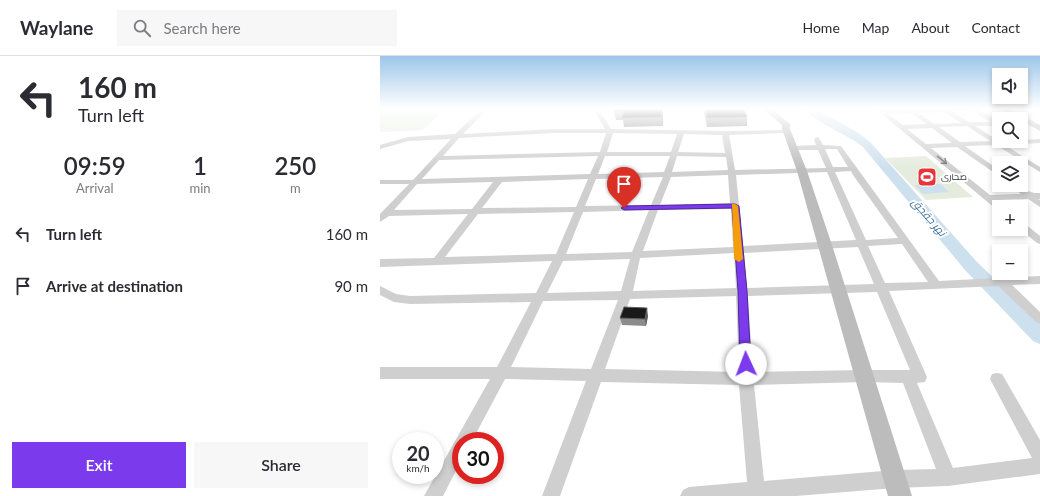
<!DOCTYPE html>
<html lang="en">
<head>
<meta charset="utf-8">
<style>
	:root { --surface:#fff; --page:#f7f7f7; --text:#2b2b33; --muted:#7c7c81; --line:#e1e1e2; --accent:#7c3aed }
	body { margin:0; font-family:Lato,Cairo,sans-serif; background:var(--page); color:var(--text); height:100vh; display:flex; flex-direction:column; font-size:15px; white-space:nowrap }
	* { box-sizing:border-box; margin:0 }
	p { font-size:13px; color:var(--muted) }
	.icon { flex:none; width:22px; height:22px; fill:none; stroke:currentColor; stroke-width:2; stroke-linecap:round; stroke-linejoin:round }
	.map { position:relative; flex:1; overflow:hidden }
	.sheet { display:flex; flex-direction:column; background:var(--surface); width:380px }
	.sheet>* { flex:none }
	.top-card { background:#fff; color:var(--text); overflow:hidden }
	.controls { position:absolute; left:612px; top:12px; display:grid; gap:8px }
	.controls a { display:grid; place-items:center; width:36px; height:36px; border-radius:0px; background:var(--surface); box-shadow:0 2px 6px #0003; font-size:20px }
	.speed { position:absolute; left:12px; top:376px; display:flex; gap:8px; font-size:20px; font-weight:700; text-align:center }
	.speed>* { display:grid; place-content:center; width:52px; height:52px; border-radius:50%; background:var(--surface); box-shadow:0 2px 6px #0003; line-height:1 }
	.speed small { font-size:10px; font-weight:400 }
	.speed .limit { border:6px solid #d22; background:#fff; color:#111 }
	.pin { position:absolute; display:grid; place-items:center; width:34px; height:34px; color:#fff; margin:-41px -17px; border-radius:50% 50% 50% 0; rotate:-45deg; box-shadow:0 0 4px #0007 }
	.pin .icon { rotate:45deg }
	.me { position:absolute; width:44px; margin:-22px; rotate:358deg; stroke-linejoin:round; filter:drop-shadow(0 0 3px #0008) }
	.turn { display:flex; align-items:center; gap:14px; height:84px; padding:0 12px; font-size:18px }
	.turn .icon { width:52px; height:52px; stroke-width:2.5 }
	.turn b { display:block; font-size:28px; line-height:34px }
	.eta { display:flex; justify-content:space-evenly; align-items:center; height:68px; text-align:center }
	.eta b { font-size:24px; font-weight:600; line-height:28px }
	.action { display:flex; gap:8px; margin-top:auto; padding:8px 12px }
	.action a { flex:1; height:46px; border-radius:0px; background:var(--accent); color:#fff; font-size:16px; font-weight:600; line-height:46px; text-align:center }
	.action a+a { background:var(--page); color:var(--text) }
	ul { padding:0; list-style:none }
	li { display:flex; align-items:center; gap:12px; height:52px; padding:0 12px }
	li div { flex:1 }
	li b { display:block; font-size:15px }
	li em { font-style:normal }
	header { display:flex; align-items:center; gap:24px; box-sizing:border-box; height:56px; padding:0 20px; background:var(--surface); border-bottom:1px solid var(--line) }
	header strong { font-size:19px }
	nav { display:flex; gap:22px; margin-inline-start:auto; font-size:14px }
	.search { width:280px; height:36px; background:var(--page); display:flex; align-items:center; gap:10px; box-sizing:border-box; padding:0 14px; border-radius:0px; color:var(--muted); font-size:15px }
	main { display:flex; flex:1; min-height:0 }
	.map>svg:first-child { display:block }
	.green { fill:#e5ecde }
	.water { fill:#cde0ee }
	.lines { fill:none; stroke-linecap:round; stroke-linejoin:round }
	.river { fill:#cde0ee; fill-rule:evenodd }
	.street { fill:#cfcfcf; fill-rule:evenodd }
	.secondary { fill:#bcbcbc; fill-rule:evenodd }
	.wall { fill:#8c8c8c }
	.shaded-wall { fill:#5e5e5e }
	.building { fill:#191919; stroke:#5e5e5e }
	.oneway { stroke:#797979 }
	.route { fill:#7c3aed; stroke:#51269a }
	.slow { fill:#f59e0b }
	.labels { text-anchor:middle; stroke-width:4; stroke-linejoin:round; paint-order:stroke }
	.far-poi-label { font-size:9px; fill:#323232; stroke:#fff; text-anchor:start }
	.water-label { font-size:11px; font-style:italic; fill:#3d7198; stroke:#fff }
</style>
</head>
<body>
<header>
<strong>Waylane</strong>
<div class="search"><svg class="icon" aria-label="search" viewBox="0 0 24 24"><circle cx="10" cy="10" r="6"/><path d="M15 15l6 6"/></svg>Search here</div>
<nav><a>Home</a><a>Map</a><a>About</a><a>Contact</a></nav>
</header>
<main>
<section class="sheet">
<div class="top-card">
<div class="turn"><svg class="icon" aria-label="left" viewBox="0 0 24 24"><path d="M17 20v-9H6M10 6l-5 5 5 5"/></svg><div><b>160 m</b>Turn left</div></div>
</div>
<div class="eta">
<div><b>09:59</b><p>Arrival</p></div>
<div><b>1</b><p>min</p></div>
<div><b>250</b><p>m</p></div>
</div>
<ul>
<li><svg class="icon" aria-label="left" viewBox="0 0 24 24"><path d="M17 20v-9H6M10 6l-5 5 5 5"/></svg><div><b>Turn left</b></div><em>160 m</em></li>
<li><svg class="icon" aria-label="arrive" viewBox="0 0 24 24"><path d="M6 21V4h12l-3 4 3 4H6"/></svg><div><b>Arrive at destination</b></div><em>90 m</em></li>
</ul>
<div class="action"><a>Exit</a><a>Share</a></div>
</section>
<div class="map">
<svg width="660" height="440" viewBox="0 0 660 440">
	<rect width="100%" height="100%" fill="#fff"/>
	<g class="green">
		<polygon points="33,53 66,53 42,74 0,76 0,54"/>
		<polygon points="546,100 593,141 546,144 505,102"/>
	</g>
	<polygon class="water" points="560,128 569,136 543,138 535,129"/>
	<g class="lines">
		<path class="river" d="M425 53H436L477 76 491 87 597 206 660 266V288L653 285 585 214 483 91C466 77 438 69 425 53Z"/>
		<g class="street">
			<polygon points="0,53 4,53 0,55"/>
			<path d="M102 53H108L83 78 175 73H225L213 53H219L231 73 345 75 408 74V76L406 77 349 79 355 114 446 112 438 94H412L409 92 412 90 436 89 434 83 437 81 439 82 443 89 461 90 559 225 660 220V228L632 229 660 256V268L656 266 618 230 509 235 547 321 545 326 537 327 573 412 652 402 610 323 612 318 617 317 622 318 660 384V418L568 430 515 432 416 440H300L303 434 309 431 367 426 359 329 221 326 180 440H162L206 325 125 323 92 385H81V405L63 440H44L110 323H0V311H117L151 246 30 248 14 246 0 239V230L16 238 30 240 156 237 172 205 0 211V203L54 202 88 158 9 160 0 166V158L29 128H0V124H33L71 83 28 85 0 93V89L28 81 75 78ZM175 77H226L220 96 63 100 79 82ZM233 77 297 78 291 96H227ZM304 78 342 79 345 97 298 96ZM445 93H457L468 111H453ZM218 100 210 118 42 123 59 104ZM225 100H290L284 116 218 118ZM297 100 346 101 348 114 292 116ZM471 115 473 119 518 182 486 184 455 116ZM447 116 476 184 363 190 356 119ZM348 119 350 147 280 149 291 121ZM283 121 271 149 205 150 216 123ZM208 123 196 151 102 152 122 126ZM113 126 92 153 14 154 37 128ZM351 153 353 191 263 195 278 154ZM269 154 252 196 186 198 203 156ZM194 156 176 198 65 201 98 158ZM522 188 548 226 505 227 488 190ZM478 191 494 228 367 232 364 197ZM354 197 356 232 253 235 260 202ZM250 203 241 235 167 237 183 205ZM497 236 530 314H485L373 316 368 240ZM356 240 359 316 225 313 250 243ZM238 244 211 313 131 311 163 245ZM485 326 523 327 556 413 515 414 384 425 374 329Z"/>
			<path d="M496 53 504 54 598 53 619 65V70H595L619 85 660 83V87L625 89 660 111V116L616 89 585 90 619 114V120L577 91 551 92 610 139 641 138 630 129C643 129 647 138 660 137V143H658L660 144V151L648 143 616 144 623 151H619V154L616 153ZM572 55H592L610 66H589ZM564 56 581 67 554 68 539 57ZM531 57 547 68 523 69 508 58ZM587 70 610 85 580 86 559 71ZM552 72 572 87 546 88 527 73Z"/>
			<polygon points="641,166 644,167 660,180 660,188 657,187 640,173"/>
		</g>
		<g class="secondary">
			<polygon points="383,53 392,53 410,68 410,73 427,115 452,189 532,440 508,440 417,115 402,73 402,69"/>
			<polygon points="620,53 630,53 660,69 660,75"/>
		</g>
	</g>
	<g class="wall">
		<polygon points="235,53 283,53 283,70 244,71 243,64 236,64 234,56"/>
		<polygon points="323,53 364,53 367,61 367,70 327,71"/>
		<polygon points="268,260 266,270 242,269 240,262"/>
	</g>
	<g class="shaded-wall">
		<polygon points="282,53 283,53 283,70 282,61"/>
		<polygon points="267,252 268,260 266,270 265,263"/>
	</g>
	<g class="building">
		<polygon points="235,53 282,53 282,61 242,62 244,55 234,56"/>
		<polygon points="325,53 364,53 367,61 327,62"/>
		<polygon points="244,251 267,252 265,263 240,262"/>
	</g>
	<defs><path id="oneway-shaft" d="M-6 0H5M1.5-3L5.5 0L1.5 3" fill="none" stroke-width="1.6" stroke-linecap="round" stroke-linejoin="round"/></defs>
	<use class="oneway" href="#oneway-shaft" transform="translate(562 104) rotate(39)"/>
	<linearGradient id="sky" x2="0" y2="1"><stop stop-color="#9dc6ea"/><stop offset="0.46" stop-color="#fff"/><stop offset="1" stop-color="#fff" stop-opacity="0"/></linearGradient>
	<rect width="660" height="114" fill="url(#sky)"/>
	<polygon class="route" points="355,148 359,150 367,235 371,308 370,312 366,313 361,312 360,308 358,235 352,152 244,154 241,152 244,150"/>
	<polygon class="slow" points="352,148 355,148 358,150 363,203 359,206 354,203"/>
	<defs>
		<symbol id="stadium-square" viewBox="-11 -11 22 22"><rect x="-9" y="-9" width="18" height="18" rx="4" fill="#ea343b" stroke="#fff"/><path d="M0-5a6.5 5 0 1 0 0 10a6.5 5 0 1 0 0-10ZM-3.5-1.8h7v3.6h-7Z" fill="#fff"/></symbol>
	</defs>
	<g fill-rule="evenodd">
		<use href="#stadium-square" x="536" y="110" width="22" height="22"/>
	</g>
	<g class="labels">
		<g class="far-poi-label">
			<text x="561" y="124">صحارى</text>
		</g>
		<g class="water-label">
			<text transform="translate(549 161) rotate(49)" y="4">نهر جقجق</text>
		</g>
	</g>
</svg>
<div class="controls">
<a><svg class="icon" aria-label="sound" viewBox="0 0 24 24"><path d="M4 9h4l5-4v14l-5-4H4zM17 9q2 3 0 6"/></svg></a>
<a><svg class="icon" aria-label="search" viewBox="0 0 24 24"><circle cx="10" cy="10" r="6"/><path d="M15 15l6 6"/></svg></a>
<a><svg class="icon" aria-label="layers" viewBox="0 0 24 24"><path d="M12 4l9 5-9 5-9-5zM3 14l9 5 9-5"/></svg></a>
<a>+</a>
<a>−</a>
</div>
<div class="speed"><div>20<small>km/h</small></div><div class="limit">30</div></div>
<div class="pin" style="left:244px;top:152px;background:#d93025"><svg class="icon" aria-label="arrive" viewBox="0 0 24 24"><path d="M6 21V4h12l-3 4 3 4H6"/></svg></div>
<svg class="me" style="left:366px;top:308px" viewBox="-20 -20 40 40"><circle r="19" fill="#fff"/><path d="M0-13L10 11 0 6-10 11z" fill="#7c3aed"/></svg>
</div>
</main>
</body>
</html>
